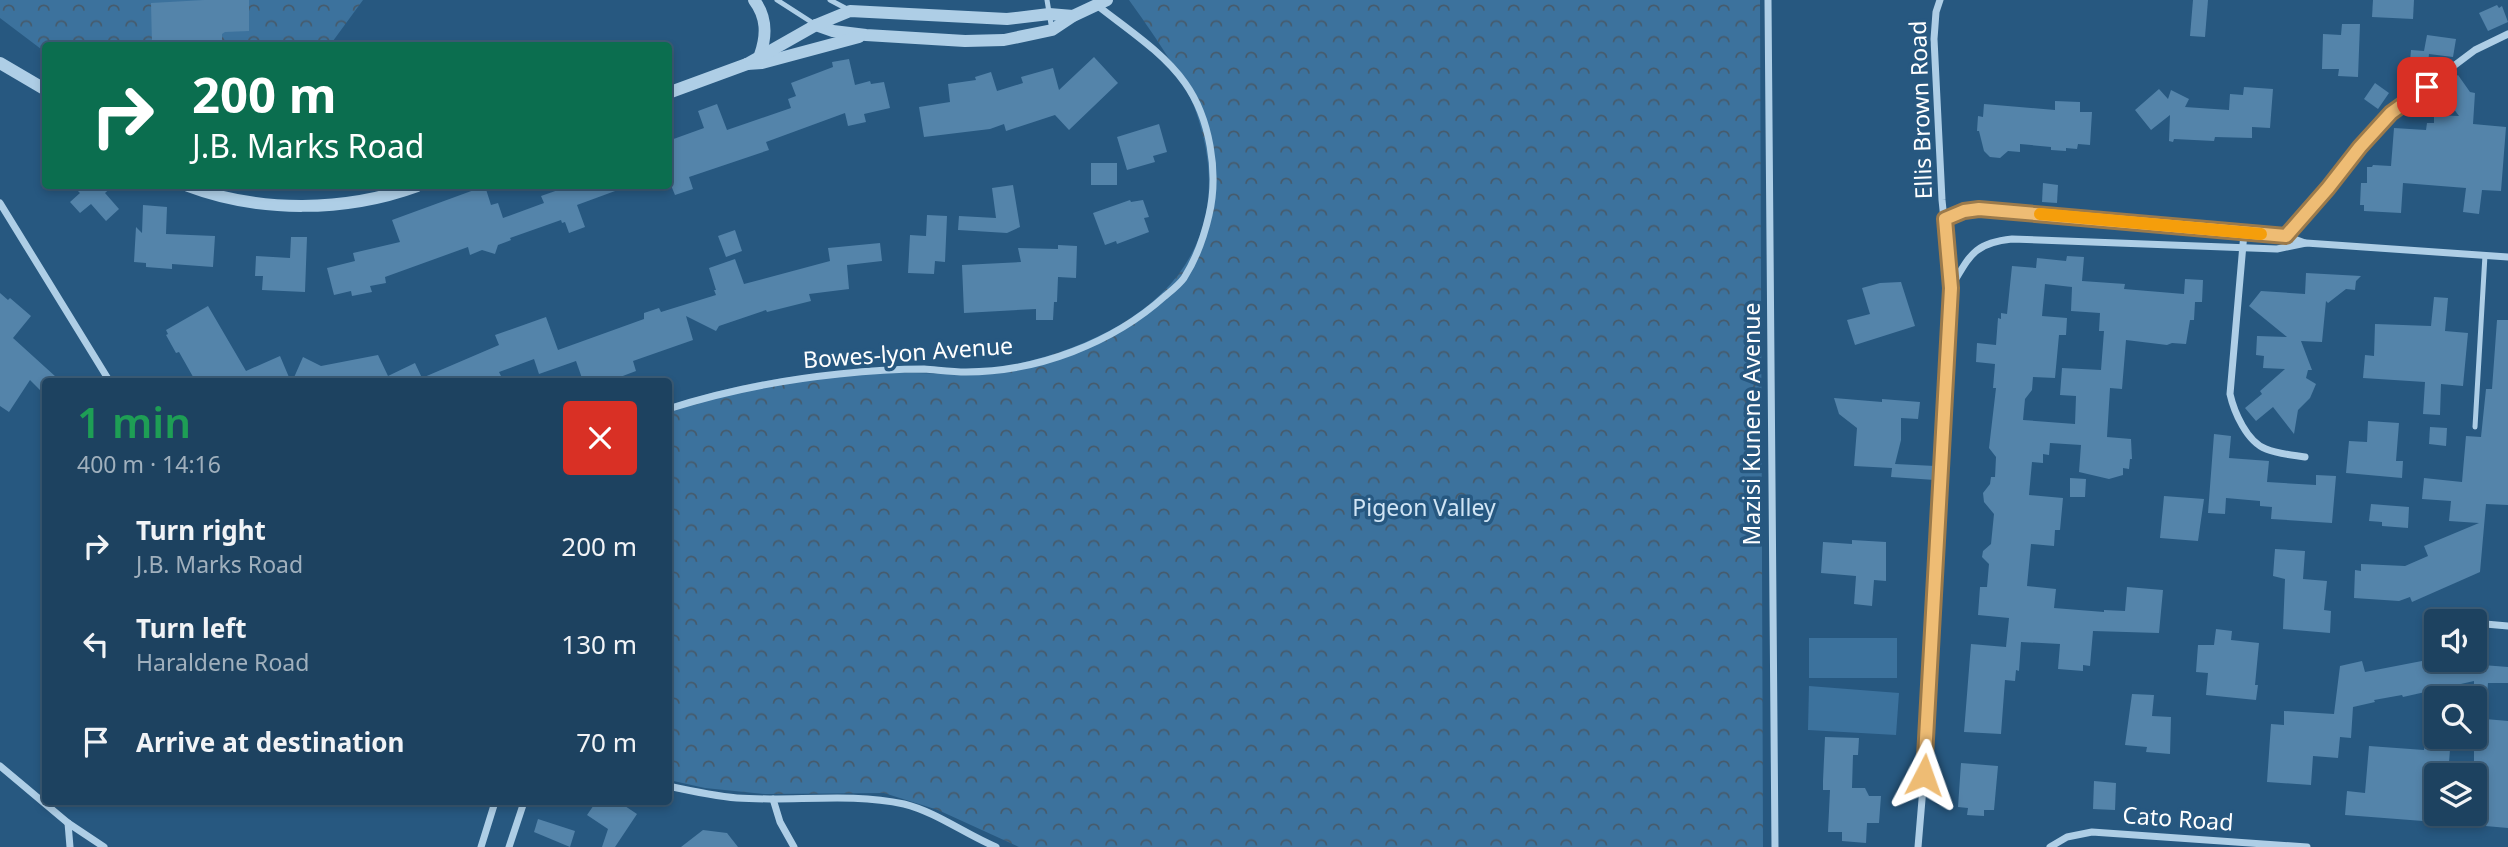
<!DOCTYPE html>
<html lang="en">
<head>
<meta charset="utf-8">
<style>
	:root { --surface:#1d4260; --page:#254966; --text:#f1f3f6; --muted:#a0b0bd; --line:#3b5b75 }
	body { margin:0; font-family:"Noto Sans",sans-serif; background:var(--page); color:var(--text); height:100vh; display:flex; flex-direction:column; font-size:26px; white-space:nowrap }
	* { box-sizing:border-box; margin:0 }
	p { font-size:23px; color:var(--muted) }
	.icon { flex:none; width:38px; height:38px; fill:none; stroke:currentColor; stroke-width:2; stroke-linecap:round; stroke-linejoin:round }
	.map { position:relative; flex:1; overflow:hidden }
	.panel { position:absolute; left:42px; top:378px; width:630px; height:427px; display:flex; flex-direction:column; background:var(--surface); border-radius:7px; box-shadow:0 4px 10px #0003,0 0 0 2px var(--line) }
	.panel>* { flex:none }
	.guide { position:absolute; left:42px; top:42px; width:630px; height:147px; border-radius:7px; box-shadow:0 4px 10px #0003,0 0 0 2px var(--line); background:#0b6e4f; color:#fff; overflow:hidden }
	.controls { position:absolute; left:2424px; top:609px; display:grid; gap:14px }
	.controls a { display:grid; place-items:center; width:63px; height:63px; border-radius:7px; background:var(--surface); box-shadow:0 4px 10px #0003,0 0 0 2px var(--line); font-size:35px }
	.pin { position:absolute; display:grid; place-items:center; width:60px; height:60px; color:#fff; margin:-30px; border-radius:14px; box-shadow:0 4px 10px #0006 }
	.me { position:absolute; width:77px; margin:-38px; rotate:4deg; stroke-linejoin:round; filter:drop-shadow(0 0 5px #0008) }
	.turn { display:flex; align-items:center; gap:24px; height:147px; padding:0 35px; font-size:32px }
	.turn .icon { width:91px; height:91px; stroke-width:2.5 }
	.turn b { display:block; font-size:49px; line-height:60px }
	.round { display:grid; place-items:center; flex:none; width:74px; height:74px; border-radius:7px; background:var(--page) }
	.overview { display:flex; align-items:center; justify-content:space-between; height:119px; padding:0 35px }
	h1 { font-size:42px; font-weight:600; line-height:52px; color:#1e9e55 }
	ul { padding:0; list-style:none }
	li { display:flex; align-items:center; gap:21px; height:98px; padding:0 35px }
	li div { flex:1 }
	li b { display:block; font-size:26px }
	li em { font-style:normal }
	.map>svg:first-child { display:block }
	.grass { fill:#3c729d }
	.park { fill:url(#park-crowns) }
	.building { fill:#5484aa; fill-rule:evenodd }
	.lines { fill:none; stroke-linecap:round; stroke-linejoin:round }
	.service { stroke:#aecee6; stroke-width:5 }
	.minor { stroke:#aecee6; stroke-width:7 }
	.tertiary { stroke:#aecee6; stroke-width:12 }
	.route-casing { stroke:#9b7a4b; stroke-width:18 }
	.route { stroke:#eebc74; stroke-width:12 }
	.slow { stroke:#f59e0b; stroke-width:12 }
	.labels { text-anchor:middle; stroke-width:7; stroke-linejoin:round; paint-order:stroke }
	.street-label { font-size:23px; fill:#fff; stroke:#275880 }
	.park-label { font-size:23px; fill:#d1e5f5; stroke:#275880 }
</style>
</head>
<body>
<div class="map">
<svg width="2508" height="847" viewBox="0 0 2508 847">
	<defs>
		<pattern id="park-crowns" width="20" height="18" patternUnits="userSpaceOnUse" patternTransform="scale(1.75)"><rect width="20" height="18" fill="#3c729d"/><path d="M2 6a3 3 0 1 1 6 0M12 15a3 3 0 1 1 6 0" fill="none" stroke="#465b6c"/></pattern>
	</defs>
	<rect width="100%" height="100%" fill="#275880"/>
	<g class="grass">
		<rect x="1809" y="638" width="88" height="40"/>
		<polygon points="1809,686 1899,693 1896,735 1808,730"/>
	</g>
	<g class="park">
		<polygon points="0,0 363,0 330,45 46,46 45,52 0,18"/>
		<path d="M1129 0H1760L1763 847H1019L938 810 884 793 765 794 705 788 669 780 668 406C708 393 751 382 792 377 825 372 860 374 893 373 919 372 947 376 972 372 1115 353 1254 275 1195 109 1183 76 1150 29 1129 0Z"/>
	</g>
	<g class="building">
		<polygon points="204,0 249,0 249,31 225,32 222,34 222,43 152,45 151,3"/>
		<polygon points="2193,0 2208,0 2205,37 2190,36"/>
		<polygon points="2373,0 2414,0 2413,19 2372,17"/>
		<polygon points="2497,5 2499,8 2502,6 2508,22 2488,31 2479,13"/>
		<polygon points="2342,24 2360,24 2358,77 2338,76 2339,69 2322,69 2323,34 2341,35"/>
		<polygon points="2427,35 2456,39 2453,57 2429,54 2427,71 2408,86 2411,50 2424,51"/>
		<polygon points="1094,57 1118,83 1069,130 1055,115 1006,131 1004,124 990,129 924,137 919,107 950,102 948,84 976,80 975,77 991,72 997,91 1023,83 1021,77 1053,68 1059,90"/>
		<polygon points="849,59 855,85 870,81 871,84 884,82 890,108 864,114 866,122 848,126 845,113 766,142 769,150 689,177 693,189 675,195 668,178 668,141 704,128 698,111 717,104 727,130 791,108 788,99 796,96 791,83 833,67 832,62"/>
		<polygon points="2458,75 2470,92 2475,93 2473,124 2506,127 2501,191 2482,190 2479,214 2463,212 2466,188 2403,183 2401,213 2364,211 2364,205 2360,205 2361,183 2367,183 2367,167 2372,167 2373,165 2391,166 2394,128 2426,130 2427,123 2434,123 2434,115 2459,116 2439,89"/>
		<polygon points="2375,83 2389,93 2378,109 2364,99"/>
		<polygon points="2244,87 2273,89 2270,128 2252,127 2252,138 2215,137 2214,141 2174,139 2173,142 2169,141 2170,115 2151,130 2135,110 2159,89 2168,99 2171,90 2189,99 2185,107 2229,110 2230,94 2243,95"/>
		<polygon points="2055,101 2080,102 2080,112 2092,112 2090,145 2078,144 2077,149 2066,148 2066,151 2051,150 2051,147 2020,144 2020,152 2008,151 2000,158 1990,157 1984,151 1979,131 1977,131 1978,116 1983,117 1984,104 2055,110"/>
		<polygon points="1159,124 1167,152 1153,156 1155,162 1127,170 1117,137"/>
		<rect x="1091" y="163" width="26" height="22"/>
		<polygon points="2043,183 2058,185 2057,203 2042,202"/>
		<polygon points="1013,185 1020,227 1007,233 958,230 959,216 996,218 992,188"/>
		<polygon points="73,186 113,186 105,193 119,209 106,221 91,204 80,213 70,202 80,193"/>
		<polygon points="485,186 491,205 498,203 503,218 544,203 541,196 561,189 560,186 626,187 577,205 585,227 569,233 565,222 562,223 561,220 510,238 511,240 498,245 495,254 482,250 470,255 468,247 385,277 386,283 370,286 372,292 352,296 351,291 334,295 327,268 355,261 353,253 400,242 392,220"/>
		<polygon points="1130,200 1131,202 1143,200 1149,217 1144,218 1149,232 1117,244 1116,241 1105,245 1093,213"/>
		<polygon points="143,205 167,207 166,234 215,236 213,267 172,264 172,269 146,267 146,263 134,262 136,227 142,233"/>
		<polygon points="927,215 947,216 945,262 935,261 934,274 908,273 910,235 926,236"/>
		<polygon points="735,230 742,251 726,257 718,236"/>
		<polygon points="291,237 307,237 305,292 262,290 263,276 255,276 256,256 290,258"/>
		<polygon points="880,243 882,261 847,265 849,289 809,294 811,301 767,312 766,310 719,326 716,331 686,316 693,340 633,361 636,371 607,382 601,382 599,376 583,381 576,361 539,374 534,359 499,372 504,382 366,382 366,377 344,382 292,382 303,357 321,366 378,355 388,376 415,363 422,378 499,345 495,335 546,317 558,350 644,319 644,313 659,308 661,312 716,295 714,290 716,290 709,268 735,259 744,284 830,261 828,248"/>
		<polygon points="1058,245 1077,246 1076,278 1058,277 1057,302 1054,302 1053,320 1036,320 1036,309 964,313 962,265 1021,262 1018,248 1058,249"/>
		<path d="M2067 256 2084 257 2082 281 2125 284 2124 289 2184 294 2185 279 2203 280 2202 302H2195L2194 320H2190L2186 344 2172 343 2167 345 2126 340 2122 389 2110 388 2107 437 2131 439 2132 459H2130L2129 469 2123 468V475L2109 479 2079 472 2081 445 2050 443 2049 455 2043 454V463L2032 462 2029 495 2063 498 2060 530H2055L2054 546 2031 544 2027 586 2056 589 2054 608 2104 612V610L2125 611 2127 587 2163 590 2159 633 2093 631 2090 666 2083 665V671L2058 669 2060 644 2021 642 2019 671 2016 670 2015 681 2005 680 2001 734 1964 732 1971 644 2006 647 2009 618 1978 615 1980 587H1987L1989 564 1982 557 1983 551 1991 544 1994 514 1984 502 1983 493 1990 484 1991 477H1995L1996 457 1989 448 1996 388H1993L1995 364 1976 362 1977 343 1996 345 1998 318 2001 319V313L2007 314 2012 266 2036 268 2037 258 2066 261ZM2045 284 2072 287 2071 311 2100 313 2099 331H2104L2101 370 2062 368 2060 395 2076 396 2075 424 2023 420 2025 399 2032 390 2033 377 2055 378 2059 335H2066L2067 318 2042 316Z"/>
		<polygon points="2306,273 2361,276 2356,281 2355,290 2346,289 2328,303 2326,301 2322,342 2301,341 2312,370 2308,370 2306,378 2316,384 2310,398 2298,410 2294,434 2273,407 2256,421 2245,408 2262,394 2260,391 2285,369 2263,368 2264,356 2256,355 2257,336 2287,337 2249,306 2261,291 2305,294"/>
		<polygon points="1901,282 1915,326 1855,345 1847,320 1870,314 1862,288 1880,283"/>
		<polygon points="0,293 8,300 10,298 31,316 13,338 56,377 51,382 46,382 46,388 42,392 30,380 9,412 0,406"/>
		<polygon points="2434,297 2448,298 2445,331 2468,333 2463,386 2441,384 2440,415 2423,414 2425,382 2363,378 2365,355 2374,356 2375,324 2431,326"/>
		<polygon points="208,306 246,371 280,356 291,382 196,382 179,352 176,353 166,335 168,334 166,330"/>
		<polygon points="2497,320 2508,320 2508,505 2486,504 2480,572 2412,602 2410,597 2399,601 2354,598 2355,570 2361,571 2361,564 2405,566 2428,556 2424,546 2479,523 2449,521 2451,501 2422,499 2424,478 2462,482 2466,436 2481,437 2486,389 2492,389"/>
		<polygon points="1834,398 1882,402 1882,399 1920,402 1918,419 1901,418 1901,440 1895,464 1935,466 1935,480 1891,477 1892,468 1854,466 1857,428 1839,414"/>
		<polygon points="2368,421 2399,423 2396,461 2403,461 2402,478 2346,473 2349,441 2367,442"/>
		<polygon points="2430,427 2447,428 2446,446 2429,444"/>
		<polygon points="2214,434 2231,436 2229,458 2269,461 2267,482 2316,485 2316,475 2336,476 2332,523 2271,519 2272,507 2260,506 2260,501 2226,498 2225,514 2208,513"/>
		<polygon points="2070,478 2086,479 2085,497 2070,497"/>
		<polygon points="2164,496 2204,499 2198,541 2160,538"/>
		<polygon points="2371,504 2409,507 2408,528 2382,526 2382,522 2369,521"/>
		<polygon points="1852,540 1886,542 1886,581 1874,580 1872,606 1854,604 1856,576 1821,573 1823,542 1852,544"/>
		<polygon points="2275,549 2305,551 2303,579 2327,581 2324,610 2331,611 2330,633 2283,629 2285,579 2273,576"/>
		<polygon points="2216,629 2232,631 2231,640 2259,643 2255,685 2258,685 2256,700 2206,695 2208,673 2196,672 2198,645 2214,645"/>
		<polygon points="2427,660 2468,660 2470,664 2508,667 2508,683 2488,683 2485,718 2474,718 2474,681 2403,697 2402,695 2374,700 2375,702 2353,707 2351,738 2340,737 2338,758 2313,756 2311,785 2267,782 2271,724 2284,725 2284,711 2334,714 2340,666 2362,661 2365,672"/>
		<polygon points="2132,694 2154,695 2152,716 2171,717 2170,754 2146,752 2147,747 2125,745"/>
		<polygon points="2474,718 2508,721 2508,828 2474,825"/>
		<polygon points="1825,737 1859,738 1858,755 1853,755 1852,788 1865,788 1869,796 1881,796 1879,823 1867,823 1866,843 1842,841 1842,832 1828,832 1830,790 1823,790 1823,781"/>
		<polygon points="2425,737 2451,737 2448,775 2436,775 2436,822 2345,815 2347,791 2365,793 2369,746 2424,750"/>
		<polygon points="1961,763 1998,766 1994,810 1984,810 1984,816 1967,815 1968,808 1958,807"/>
		<polygon points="2094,781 2116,783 2115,810 2093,809"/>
		<polygon points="596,802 619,802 637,814 615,847 602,847 608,829 587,815"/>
		<polygon points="538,819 575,831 570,847 534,832"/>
		<polygon points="703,830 727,833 738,847 681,847"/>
	</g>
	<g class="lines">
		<g class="service">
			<polyline points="777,0 816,25"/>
			<polyline points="830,0 849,10"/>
			<polyline points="1047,0 1052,30"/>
			<polyline points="2475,427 2485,255"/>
		</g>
		<g class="minor">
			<polyline points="1768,0 1775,847"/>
			<polyline points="0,203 110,382"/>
			<polyline points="1945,219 1964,211 1995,210 2286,236 2305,243"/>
			<path d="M2244 233 2230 394C2234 412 2247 442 2266 449 2278 454 2292 455 2305 457"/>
			<polyline points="2284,240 2328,188 2360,147 2391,113 2475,50 2508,34"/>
			<path d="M1951 287C1970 256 1973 243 2012 239L2277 249 2306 243 2508 257"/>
			<path d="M668 409C724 391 781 380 839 374 867 371 896 369 924 369 938 370 952 372 966 372 1037 372 1113 343 1165 296 1171 291 1179 285 1184 278 1196 259 1204 237 1209 215 1219 173 1210 118 1185 83 1163 52 1127 29 1098 6"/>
			<polyline points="2474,623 2508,626"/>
			<polyline points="0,766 68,823 104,847"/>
			<path d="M668 786C691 791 714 796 737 798 792 802 850 792 904 804 936 812 965 834 996 847"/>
			<polyline points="773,799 780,822 794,847"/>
			<polyline points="68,823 70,847"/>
			<polyline points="481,847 495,802"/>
			<polyline points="509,847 524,802"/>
			<polyline points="1918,847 1926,752 1951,288 1942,200 1934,39 1936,12 1940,0"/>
			<polyline points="2050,847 2067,837 2092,832 2307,847"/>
		</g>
		<g class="tertiary">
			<path d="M754 0C767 17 767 35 760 55"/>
			<polyline points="816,25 833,31 866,35 965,41 1004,40 1052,30 1073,16 1107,0"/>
			<polyline points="0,63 46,90"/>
			<polyline points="747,64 762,63 859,37"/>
			<polyline points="668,93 747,64 816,25 850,11 1007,19 1049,14 1073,16"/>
			<path d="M188 186C259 213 346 212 417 186"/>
		</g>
	</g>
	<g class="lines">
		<defs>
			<polyline id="route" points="1924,775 1951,288 1945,219 1964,211 1979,209 2286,236 2328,188 2360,147 2391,113 2427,87"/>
		</defs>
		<use href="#route" class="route-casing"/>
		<use href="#route" class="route"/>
		<polyline class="slow" points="2040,214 2261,234"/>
	</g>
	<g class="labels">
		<g class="street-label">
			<text transform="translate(1921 110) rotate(-92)" y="8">Ellis Brown Road</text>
			<text transform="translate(908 353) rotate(-4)" y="8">Bowes-lyon Avenue</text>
			<text transform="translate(1752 424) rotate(-90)" y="8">Mazisi Kunene Avenue</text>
			<text transform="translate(2178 819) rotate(4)" y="8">Cato Road</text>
		</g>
		<g class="park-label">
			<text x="1424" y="516">Pigeon Valley</text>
		</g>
	</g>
</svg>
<div class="controls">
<a><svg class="icon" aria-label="sound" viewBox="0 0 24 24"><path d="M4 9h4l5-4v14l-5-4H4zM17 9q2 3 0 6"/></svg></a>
<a><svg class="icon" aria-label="search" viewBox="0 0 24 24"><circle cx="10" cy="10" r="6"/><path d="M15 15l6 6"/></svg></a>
<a><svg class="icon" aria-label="layers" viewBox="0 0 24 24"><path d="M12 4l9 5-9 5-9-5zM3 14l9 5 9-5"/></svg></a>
</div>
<div class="pin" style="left:2427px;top:87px;background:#d93025"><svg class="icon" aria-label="arrive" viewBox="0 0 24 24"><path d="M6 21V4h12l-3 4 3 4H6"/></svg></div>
<svg class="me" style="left:1924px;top:775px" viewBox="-20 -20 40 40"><path d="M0-17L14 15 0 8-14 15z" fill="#eebc74" stroke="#fff" stroke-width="4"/></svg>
<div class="guide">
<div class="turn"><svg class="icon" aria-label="right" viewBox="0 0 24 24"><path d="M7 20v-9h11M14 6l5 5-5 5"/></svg><div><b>200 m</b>J.B. Marks Road</div></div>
</div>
<section class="panel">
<div class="overview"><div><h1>1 min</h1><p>400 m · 14:16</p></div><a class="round" style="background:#d93025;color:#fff"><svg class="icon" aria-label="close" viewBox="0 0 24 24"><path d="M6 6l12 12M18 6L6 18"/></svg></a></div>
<ul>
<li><svg class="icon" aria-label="right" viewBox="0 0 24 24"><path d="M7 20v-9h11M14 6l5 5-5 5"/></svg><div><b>Turn right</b><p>J.B. Marks Road</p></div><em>200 m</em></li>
<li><svg class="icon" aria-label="left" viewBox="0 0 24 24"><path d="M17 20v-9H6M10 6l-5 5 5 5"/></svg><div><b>Turn left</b><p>Haraldene Road</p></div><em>130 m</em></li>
<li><svg class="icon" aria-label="arrive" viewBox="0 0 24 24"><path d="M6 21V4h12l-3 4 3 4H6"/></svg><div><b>Arrive at destination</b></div><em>70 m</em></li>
</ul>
</section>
</div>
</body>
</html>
